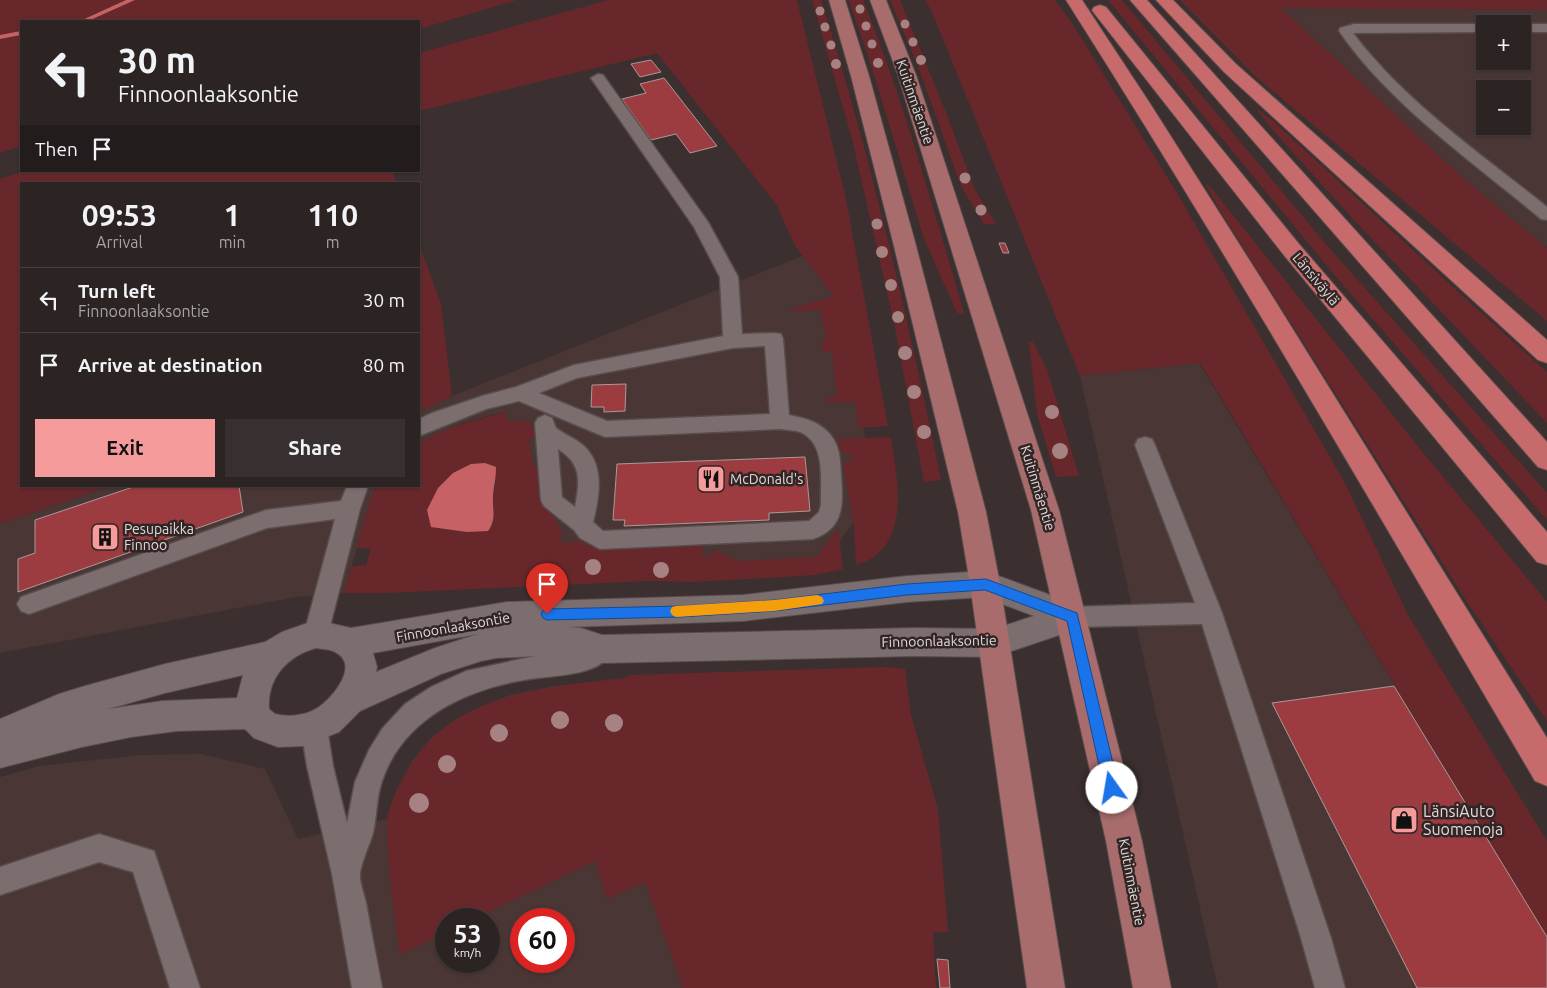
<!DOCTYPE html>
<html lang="en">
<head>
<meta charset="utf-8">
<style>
	:root { --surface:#2c2323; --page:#382f30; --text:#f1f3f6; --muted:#a6a4a6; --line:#484041; --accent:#f59b9b }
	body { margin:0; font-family:Ubuntu,sans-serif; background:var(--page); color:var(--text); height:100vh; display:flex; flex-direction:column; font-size:19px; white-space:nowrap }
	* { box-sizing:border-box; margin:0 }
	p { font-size:16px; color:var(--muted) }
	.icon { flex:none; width:28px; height:28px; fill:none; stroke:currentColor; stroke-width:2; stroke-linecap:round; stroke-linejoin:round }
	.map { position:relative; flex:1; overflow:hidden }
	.side { position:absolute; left:20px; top:182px; width:400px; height:305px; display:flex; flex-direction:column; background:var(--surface); border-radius:0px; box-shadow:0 1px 4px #0004,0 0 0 1px var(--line) }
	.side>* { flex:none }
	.top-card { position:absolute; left:20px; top:20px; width:400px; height:152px; border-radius:0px; box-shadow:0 1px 4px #0004,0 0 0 1px var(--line); background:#2c2323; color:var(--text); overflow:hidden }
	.controls { position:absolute; left:1476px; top:15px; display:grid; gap:10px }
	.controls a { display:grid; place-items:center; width:55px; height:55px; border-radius:0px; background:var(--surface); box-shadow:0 1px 4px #0004,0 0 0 1px var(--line); font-size:25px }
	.speed { position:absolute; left:435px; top:908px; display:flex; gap:10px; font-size:25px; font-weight:700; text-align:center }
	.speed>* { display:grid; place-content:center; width:65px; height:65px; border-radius:50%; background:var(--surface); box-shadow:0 1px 4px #0004,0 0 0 1px var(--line); line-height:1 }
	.speed small { font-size:12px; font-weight:400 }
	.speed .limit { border:8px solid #d22; background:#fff; color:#111 }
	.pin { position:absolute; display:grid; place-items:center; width:42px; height:42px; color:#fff; margin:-51px -21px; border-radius:50% 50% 50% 0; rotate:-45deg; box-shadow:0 0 5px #0007 }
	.pin .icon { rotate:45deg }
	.me { position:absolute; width:55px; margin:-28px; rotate:347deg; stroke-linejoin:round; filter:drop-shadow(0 0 4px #0008) }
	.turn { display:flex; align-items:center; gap:18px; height:105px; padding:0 15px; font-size:22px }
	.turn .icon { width:65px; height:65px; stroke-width:2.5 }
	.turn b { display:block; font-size:35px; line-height:42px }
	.then { display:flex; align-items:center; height:48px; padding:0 15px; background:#0003; gap:10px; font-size:19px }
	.eta { display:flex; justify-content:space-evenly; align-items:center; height:85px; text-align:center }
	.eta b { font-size:30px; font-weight:700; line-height:35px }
	.primary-button { display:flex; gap:10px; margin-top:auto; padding:10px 15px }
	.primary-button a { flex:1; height:58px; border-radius:0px; background:var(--accent); color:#111; font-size:20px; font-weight:700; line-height:58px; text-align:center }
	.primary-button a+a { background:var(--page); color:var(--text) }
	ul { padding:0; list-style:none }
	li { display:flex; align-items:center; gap:15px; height:65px; padding:0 15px; border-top:1px solid var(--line) }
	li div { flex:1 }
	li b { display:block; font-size:19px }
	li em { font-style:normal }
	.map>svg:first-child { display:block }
	.built { fill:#493635; fill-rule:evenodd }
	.green { fill:#68282b; fill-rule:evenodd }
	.water { fill:#c66265 }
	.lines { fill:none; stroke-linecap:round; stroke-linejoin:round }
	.stream { fill:#c66265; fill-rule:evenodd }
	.building { fill:#9c3c41; stroke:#a89a99 }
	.lane-casing { stroke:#574d4d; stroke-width:3 }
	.street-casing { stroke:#574d4d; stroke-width:2 }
	.primary-casing { stroke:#574d4d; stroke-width:2 }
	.highway-casing { stroke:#574d4d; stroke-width:2 }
	.lane { fill:#7c6e6e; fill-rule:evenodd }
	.street { fill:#7c6e6e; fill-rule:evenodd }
	.primary { fill:#a86c6c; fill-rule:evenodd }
	.highway { fill:#c66a6b; fill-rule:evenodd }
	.tree { fill:#a68282 }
	.route { fill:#1a73e8; stroke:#114b97 }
	.slow { fill:#f59e0b }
	.labels { text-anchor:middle; stroke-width:5; stroke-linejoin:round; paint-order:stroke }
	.street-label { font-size:14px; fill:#e0d8d8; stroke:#312525 }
	.poi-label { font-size:14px; fill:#e0d8d8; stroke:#312525; text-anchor:start }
	.near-poi-label { font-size:16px; fill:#e0d8d8; stroke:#312525; text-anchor:start }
</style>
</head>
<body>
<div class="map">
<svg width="1547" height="988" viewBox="0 0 1547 988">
	<rect width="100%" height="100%" fill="#3b2f2f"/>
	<g class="built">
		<path d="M1280 7 1547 10V248L1463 178ZM1485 24H1522V61H1485ZM1485 89H1522V126H1485Z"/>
		<polygon points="830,245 873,480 860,513 840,541 817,563 532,579 505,412 469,421 448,429 419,444 419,412 452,396"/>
		<polygon points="1199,363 1547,937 1547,988 1218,988 1080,376"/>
		<polygon points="110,486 377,486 371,499 344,593 296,597 0,653 0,524"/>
		<path d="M629 675 794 988H0V777L39 766 141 755 201 754 265 769 298 839 387 819 396 791 412 761 430 739 456 719 482 706 510 695 554 686 626 678ZM446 919H489V961H446ZM521 919H564V961H521Z"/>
	</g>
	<g class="green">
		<polygon points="0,0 517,0 419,29 419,21 21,21 21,146 0,153"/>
		<polygon points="608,0 797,0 846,199 888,426 859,428 855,402 827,402 827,399 837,396 832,352 823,352 822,341 826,338 821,310 790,311 790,309 834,296 795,246 776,204 657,53 419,111 419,53"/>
		<path d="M812 0H821C871 157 908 319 941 480L924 482 894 323 852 139Z"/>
		<path d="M849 0H863C904 102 933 208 964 313H957L924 239 872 68Z"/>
		<polygon points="890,0 900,0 947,115 975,190 996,224 984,224 961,186 918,66"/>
		<polygon points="925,0 1055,0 1072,23 1177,193 1345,483 1408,615 1547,841 1547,937 1200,363 1080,376 932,12"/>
		<polygon points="1108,0 1122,0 1324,242 1547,493 1547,520 1332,272"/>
		<polygon points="1180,0 1547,0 1547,10 1281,8 1463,178 1547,248 1547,321 1256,77"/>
		<polygon points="1255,107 1273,121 1480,312 1547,372 1547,423 1353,219 1270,127"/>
		<polygon points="25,171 392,171 397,184 21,184 21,486 110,486 0,524 0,179"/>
		<polygon points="1205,183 1213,190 1416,444 1547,602 1547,721 1467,602 1219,209"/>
		<polygon points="419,244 441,304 452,396 419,412"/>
		<polygon points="1029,342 1033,342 1047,369 1079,476 1056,477 1037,414"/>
		<path d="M505 412 509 422 528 420 532 426 536 438 529 439 533 467 541 466 539 485 543 507 553 516 561 530V543L581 541 588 545 598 548 700 543 702 545 703 557 712 556V549L738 561 817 557 838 528 843 569 814 575 784 577 694 582 647 581 387 593H344L352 566 366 565 371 548H356L371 499 377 486H419V444C445 426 475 421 505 412ZM496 481 493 498V523L488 531 427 510Z"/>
		<path d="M891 437C896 476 910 529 874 557 869 560 862 563 856 565L854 527 843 463 851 462 850 453H841L838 439Z"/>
		<path d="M883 667 905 669 911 715 938 809 948 932H933L936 988H683L645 882 607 899 595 861 474 919H446V932L400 955C395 919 389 882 388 845 388 837 386 827 387 819 390 803 398 787 406 773 450 692 545 687 627 678L629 675Z"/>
	</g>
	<path class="water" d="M485 463 496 467C496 478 494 486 493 496 492 509 497 519 488 531L467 532 431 527 427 510 438 488 453 473 471 464Z"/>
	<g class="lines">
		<g class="stream">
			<polygon points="126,0 135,0 88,21 80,21"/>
			<polygon points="21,31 21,35 0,39 0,35"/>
		</g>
	</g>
	<g class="building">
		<polygon points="651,60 661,72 640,77 631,64"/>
		<polygon points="664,78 717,146 690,153 676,134 651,140 622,99 646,93 640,84"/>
		<polygon points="999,243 1005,243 1009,253 1003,253"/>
		<polygon points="626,384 625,411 604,412 604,407 591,407 592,385"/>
		<polygon points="805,457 810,511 769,513 769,520 624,526 625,520 613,520 617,464"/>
		<polygon points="136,486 239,486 243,512 18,592 18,559 35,553 35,520"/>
		<polygon points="1394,686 1547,937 1547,988 1417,988 1272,703"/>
		<polygon points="937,959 948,960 950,988 940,988"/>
	</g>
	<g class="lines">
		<defs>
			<g id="lane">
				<path d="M1354 24H1485V32L1353 33C1405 102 1480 153 1547 207V220L1541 219C1473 162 1389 104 1339 31L1340 28Z"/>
				<rect x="1522" y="24" width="25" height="8"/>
				<path d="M598 74 603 75 708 222 738 277 742 334 774 333 781 334 783 339 789 415C804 418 817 421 828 432 840 445 840 458 841 475 843 503 845 528 813 539L600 549 580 538 574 530 544 506 541 500 535 423 538 418 545 415 552 418 556 428C565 435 577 439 585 447 605 467 599 498 593 522L603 531 809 521 819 512 821 505C820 481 827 444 800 432 794 430 786 430 780 429L605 437 519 401 486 409 419 436V419L432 413 482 396 516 387 574 365 723 336 720 277 694 227 591 78ZM765 346 770 414 607 421 539 393 577 378 733 348ZM558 449C582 464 580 481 575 507L562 497Z"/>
				<polygon points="1145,437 1152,439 1155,445 1222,613 1331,938 1345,988 1315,988 1301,938 1202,624 1072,627 1064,624 1060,617 1064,610 1072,607 1195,603 1135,445 1138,439"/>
				<polygon points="347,486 368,486 360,509 328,634 324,642 316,645 308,642 304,634 335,519 267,528 29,614 21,611 17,604 21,597 266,510 341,501"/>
				<path d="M602 638 610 641 614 649C602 675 561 675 537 678 473 686 404 715 382 781 376 798 377 816 373 833 369 846 362 860 360 873 359 882 364 894 366 903 371 931 377 960 382 988H352L332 874 307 766 301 728 305 719 314 716 323 719 327 728 333 766 347 823 355 782 369 750 382 729 405 704 431 687 466 671 535 656 574 652Z"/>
				<polygon points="99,834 154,851 200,988 170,988 133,872 99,862 0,895 0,867"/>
			</g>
			<path id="street" d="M985 571 1083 607 1087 617 1083 627 994 657 915 656 602 663 581 656 558 655 496 658 481 661 441 674 360 711 339 732 304 746 278 747 254 738 245 729 177 731 131 737 82 747 0 768V719L59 694 85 686 165 664 265 642 282 632 316 620 351 628 507 602 743 595 907 576ZM984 597 1034 616 994 629 915 628 602 635 581 628 569 627 743 621 907 602ZM478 634 435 648 376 672 377 667 373 653ZM316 648C322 649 330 649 335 652 362 665 330 702 314 710 303 716 287 717 275 714L269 709C267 678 287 656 316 648ZM243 675 237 698 162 701 108 709 165 693Z"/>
			<g id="primary">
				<polygon points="829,0 845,0 869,76 915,242 986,512 1000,584 1065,988 1027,988 970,584 958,512 893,242 851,76"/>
				<polygon points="870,0 886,0 916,75 1059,510 1142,841 1171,988 1133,988 1106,841 1031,510 898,75"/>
			</g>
			<g id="highway">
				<path d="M1066 0H1082L1151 105 1274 299 1547 738V786L1535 781C1381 519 1229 256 1066 0Z"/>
				<polygon points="1130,0 1147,0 1547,442 1547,470 1538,467"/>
				<polygon points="1156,0 1173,0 1236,64 1547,340 1547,363 1538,360 1224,72"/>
				<polygon points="1100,5 1106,7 1299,244 1547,532 1547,565 1537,562 1283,254 1094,13 1092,10 1094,7"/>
			</g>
		</defs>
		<use href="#lane" class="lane-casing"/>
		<use href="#street" class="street-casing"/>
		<use href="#primary" class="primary-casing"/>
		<use href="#highway" class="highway-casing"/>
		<use href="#lane" class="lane"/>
		<use href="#street" class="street"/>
		<use href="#primary" class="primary"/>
		<use href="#highway" class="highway"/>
	</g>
	<g class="tree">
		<circle cx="860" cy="9" r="4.5"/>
		<circle cx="820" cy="11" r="4.5"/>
		<circle cx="905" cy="24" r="4.5"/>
		<circle cx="866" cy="26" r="4.5"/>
		<circle cx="825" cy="27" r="4.5"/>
		<circle cx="913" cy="42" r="4.5"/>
		<circle cx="872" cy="44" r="4.5"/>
		<circle cx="831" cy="45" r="4.5"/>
		<circle cx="921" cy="60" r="5"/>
		<circle cx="878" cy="63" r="5"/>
		<circle cx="836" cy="64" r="5"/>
		<circle cx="965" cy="178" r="5.5"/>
		<circle cx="981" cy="210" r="5.5"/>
		<circle cx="877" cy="224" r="5.5"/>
		<circle cx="882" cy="252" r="6"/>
		<circle cx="891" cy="285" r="6"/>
		<circle cx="898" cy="317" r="6"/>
		<circle cx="905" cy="353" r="7"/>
		<circle cx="914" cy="392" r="7"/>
		<circle cx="1052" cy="412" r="7"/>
		<circle cx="924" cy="432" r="7"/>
		<circle cx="1060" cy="451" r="8"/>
		<circle cx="593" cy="567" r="8"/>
		<circle cx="661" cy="570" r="8"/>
		<circle cx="560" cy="720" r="9"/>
		<circle cx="614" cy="723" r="9"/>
		<circle cx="499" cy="733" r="9"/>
		<circle cx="447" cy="764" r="9"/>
		<circle cx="419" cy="803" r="10"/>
	</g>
	<polygon class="route" points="986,579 1077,613 1119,788 1117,793 1112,795 1106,793 1104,788 1067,621 985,590 907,595 774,611 681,617 547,620 543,618 541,614 543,610 547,609 681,606 774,600 907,584"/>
	<polygon class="slow" points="817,595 822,597 824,601 822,604 774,611 676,617 672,615 670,611 672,607 676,606 774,600"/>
	<defs>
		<symbol id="restaurant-square" viewBox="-11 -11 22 22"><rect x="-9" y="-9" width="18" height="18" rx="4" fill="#f59b9b" stroke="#312525"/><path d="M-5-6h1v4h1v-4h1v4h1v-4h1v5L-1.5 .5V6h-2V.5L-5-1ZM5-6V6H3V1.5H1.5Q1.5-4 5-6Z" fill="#111"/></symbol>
		<symbol id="building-square" viewBox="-11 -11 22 22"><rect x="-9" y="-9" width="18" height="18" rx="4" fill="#f59b9b" stroke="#312525"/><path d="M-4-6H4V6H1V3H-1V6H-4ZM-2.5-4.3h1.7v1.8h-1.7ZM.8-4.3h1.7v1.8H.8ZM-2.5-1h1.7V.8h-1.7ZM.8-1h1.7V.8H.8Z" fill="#111"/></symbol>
		<symbol id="shop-square" viewBox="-11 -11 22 22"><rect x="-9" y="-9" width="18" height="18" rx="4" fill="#f59b9b" stroke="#312525"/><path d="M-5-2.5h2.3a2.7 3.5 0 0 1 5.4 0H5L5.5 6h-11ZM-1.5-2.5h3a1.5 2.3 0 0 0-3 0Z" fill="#111"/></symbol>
	</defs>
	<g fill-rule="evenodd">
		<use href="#restaurant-square" x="695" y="463" width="32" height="32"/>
		<use href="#building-square" x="89" y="521" width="32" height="32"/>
		<use href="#shop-square" x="1388" y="804" width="32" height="32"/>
	</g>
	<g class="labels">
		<g class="street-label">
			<text transform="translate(915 102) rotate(71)" y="5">Kuitinmäentie</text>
			<text transform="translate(1316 279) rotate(50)" y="5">Länsiväylä</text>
			<text transform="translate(1038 488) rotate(73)" y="5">Kuitinmäentie</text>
			<text transform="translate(453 627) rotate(-10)" y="5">Finnoonlaaksontie</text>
			<text transform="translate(939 641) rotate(-1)" y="5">Finnoonlaaksontie</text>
			<text transform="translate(1132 882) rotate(79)" y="5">Kuitinmäentie</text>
		</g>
		<g class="poi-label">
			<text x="730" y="484">McDonald's</text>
			<text x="124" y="534">Pesupaikka<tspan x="124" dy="16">Finnoo</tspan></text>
		</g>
		<g class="near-poi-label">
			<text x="1423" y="817">LänsiAuto<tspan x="1423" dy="18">Suomenoja</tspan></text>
		</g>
	</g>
</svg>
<div class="controls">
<a>+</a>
<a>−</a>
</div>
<div class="speed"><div>53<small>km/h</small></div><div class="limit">60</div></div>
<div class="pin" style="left:547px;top:614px;background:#d93025"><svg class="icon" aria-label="arrive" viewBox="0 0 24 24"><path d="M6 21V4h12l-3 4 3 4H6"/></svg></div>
<svg class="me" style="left:1112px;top:788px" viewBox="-20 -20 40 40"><circle r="19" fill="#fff"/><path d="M0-13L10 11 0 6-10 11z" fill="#1a73e8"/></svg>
<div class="top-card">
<div class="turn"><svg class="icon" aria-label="left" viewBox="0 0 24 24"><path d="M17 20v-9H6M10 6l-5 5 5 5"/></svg><div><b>30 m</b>Finnoonlaaksontie</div></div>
<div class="then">Then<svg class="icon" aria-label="arrive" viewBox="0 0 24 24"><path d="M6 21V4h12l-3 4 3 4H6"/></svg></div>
</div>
<section class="side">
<div class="eta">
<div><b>09:53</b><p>Arrival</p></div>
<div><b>1</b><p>min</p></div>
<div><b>110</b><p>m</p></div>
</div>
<ul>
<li><svg class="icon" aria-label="left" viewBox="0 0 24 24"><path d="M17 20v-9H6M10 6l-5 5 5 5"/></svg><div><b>Turn left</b><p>Finnoonlaaksontie</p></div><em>30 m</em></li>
<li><svg class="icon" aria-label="arrive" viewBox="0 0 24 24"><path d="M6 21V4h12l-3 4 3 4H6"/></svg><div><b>Arrive at destination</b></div><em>80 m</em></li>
</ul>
<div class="primary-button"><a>Exit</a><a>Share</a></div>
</section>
</div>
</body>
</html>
